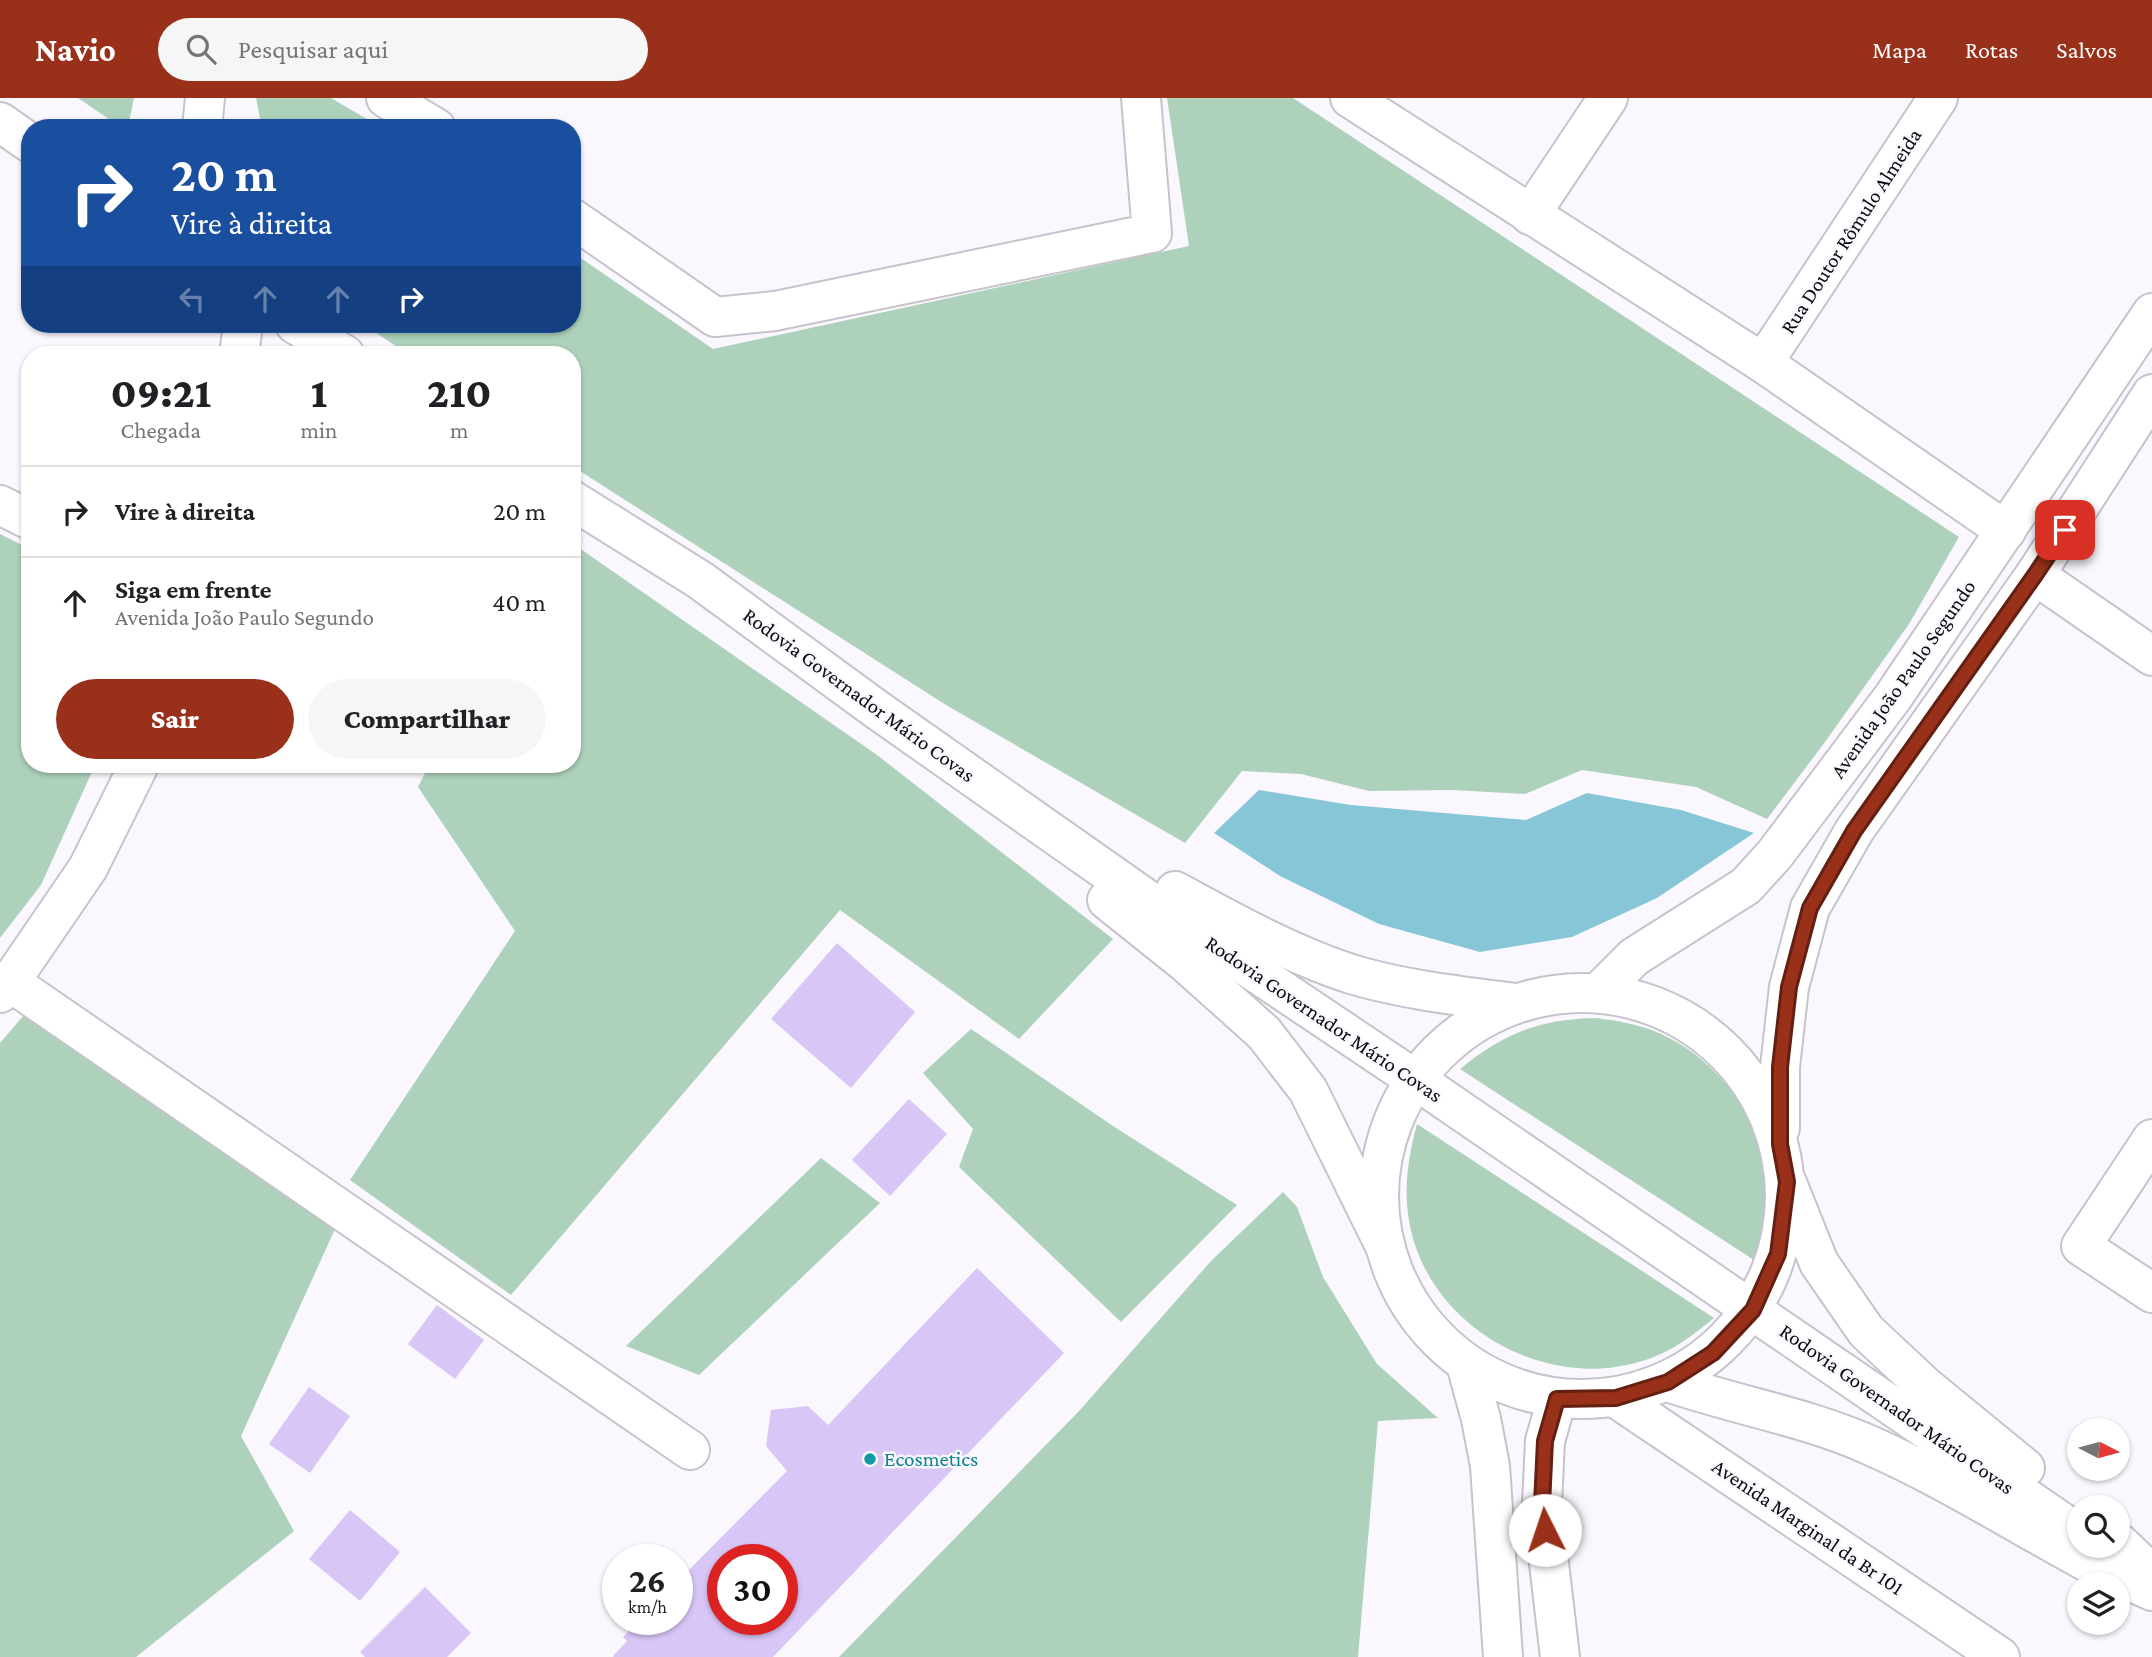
<!DOCTYPE html>
<html lang="pt">
<head>
<meta charset="utf-8">
<style>
	:root { --surface:#fff; --page:#f6f6f6; --text:#202124; --muted:#757577; --line:#e0e0e0; --accent:#99311a }
	body { margin:0; font-family:"Crimson Pro",serif; background:var(--page); color:var(--text); height:100vh; display:flex; flex-direction:column; font-size:26px; white-space:nowrap }
	* { box-sizing:border-box; margin:0 }
	p { font-size:23px; color:var(--muted) }
	.icon { flex:none; width:38px; height:38px; fill:none; stroke:currentColor; stroke-width:2; stroke-linecap:round; stroke-linejoin:round }
	.map { position:relative; flex:1; overflow:hidden }
	.drawer { position:absolute; left:21px; top:248px; width:560px; height:427px; display:flex; flex-direction:column; background:var(--surface); border-radius:28px; box-shadow:0 2px 5px #0004 }
	.drawer>* { flex:none }
	.guide { position:absolute; left:21px; top:21px; width:560px; height:214px; border-radius:28px; box-shadow:0 2px 5px #0004; background:#1a4fa0; color:#fff; overflow:hidden }
	.needle { width:46px; rotate:96deg }
	.buttons { position:absolute; left:2067px; top:1320px; display:grid; gap:14px }
	.buttons a { display:grid; place-items:center; width:63px; height:63px; border-radius:50%; background:var(--surface); box-shadow:0 2px 5px #0004; font-size:35px }
	.speed { position:absolute; left:602px; top:1446px; display:flex; gap:14px; font-size:35px; font-weight:700; text-align:center }
	.speed>* { display:grid; place-content:center; width:91px; height:91px; border-radius:50%; background:var(--surface); box-shadow:0 2px 5px #0004; line-height:1 }
	.speed small { font-size:18px; font-weight:400 }
	.speed .limit { border:10px solid #d22; background:#fff; color:#111 }
	.pin { position:absolute; display:grid; place-items:center; width:60px; height:60px; color:#fff; margin:-30px; border-radius:14px; box-shadow:0 4px 10px #0006 }
	.me { position:absolute; width:77px; margin:-38px; rotate:356deg; stroke-linejoin:round; filter:drop-shadow(0 0 5px #0008) }
	.turn { display:flex; align-items:center; gap:24px; height:147px; padding:0 35px; font-size:32px }
	.turn .icon { width:91px; height:91px; stroke-width:2.5 }
	.turn b { display:block; font-size:49px; line-height:60px }
	.lanes { display:flex; align-items:center; height:66px; padding:0 35px; background:#0003; justify-content:center; gap:35px; direction:ltr }
	.lanes .off { opacity:.35 }
	.eta { display:flex; justify-content:space-evenly; align-items:center; height:119px; text-align:center }
	.eta b { font-size:42px; font-weight:800; line-height:49px }
	.primary-button { display:flex; gap:14px; margin-top:auto; padding:14px 35px }
	.primary-button a { flex:1; height:80px; border-radius:42px; background:var(--accent); color:#fff; font-size:28px; font-weight:800; line-height:80px; text-align:center }
	.primary-button a+a { background:var(--page); color:var(--text) }
	ul { padding:0; list-style:none }
	li { display:flex; align-items:center; gap:21px; height:91px; padding:0 35px; border-top:2px solid var(--line) }
	li div { flex:1 }
	li b { display:block; font-size:26px }
	li em { font-style:normal }
	header { display:flex; align-items:center; gap:42px; box-sizing:border-box; height:98px; padding:0 35px; background:var(--accent); color:#fff }
	header strong { font-size:33px }
	nav { display:flex; gap:38px; margin-inline-start:auto; font-size:24px }
	.search { width:490px; height:63px; background:var(--page); display:flex; align-items:center; gap:18px; box-sizing:border-box; padding:0 24px; border-radius:38px; color:var(--muted); font-size:26px }
	.map>svg:first-child { display:block }
	.green { fill:#add1ba }
	.water { fill:#87c6d7 }
	.building { fill:#d7c6f6; fill-rule:evenodd }
	.lines { fill:none; stroke-linecap:round; stroke-linejoin:round }
	.street-casing { stroke:#c6c3cc; stroke-width:42 }
	.secondary-casing { stroke:#c6c3cc; stroke-width:42 }
	.highway-casing { stroke:#c6c3cc; stroke-width:42 }
	.street { stroke:#fff; stroke-width:38 }
	.secondary { stroke:#fff; stroke-width:38 }
	.highway { stroke:#fff; stroke-width:38 }
	.route-casing { stroke:#632011; stroke-width:18 }
	.route { stroke:#99311a; stroke-width:12 }
	.culture-dot { fill:#0f9aa8; stroke:#faf8fe; stroke-width:2.5 }
	.labels { text-anchor:middle; stroke-width:5; stroke-linejoin:round; paint-order:stroke }
	.street-label { font-size:21px; fill:#0c0b0e; stroke:#faf8fe }
	.culture-label { font-size:21px; fill:#0d838f; stroke:#faf8fe; text-anchor:start }
</style>
</head>
<body>
<header>
<strong>Navio</strong>
<div class="search"><svg class="icon" aria-label="search" viewBox="0 0 24 24"><circle cx="10" cy="10" r="6"/><path d="M15 15l6 6"/></svg>Pesquisar aqui</div>
<nav><a>Mapa</a><a>Rotas</a><a>Salvos</a></nav>
</header>
<div class="map">
<svg width="2152" height="1559" viewBox="0 0 2152 1559">
	<rect width="100%" height="100%" fill="#faf8fe"/>
	<g class="green">
		<polygon points="78,0 134,0 128,30 122,30"/>
		<polygon points="256,0 331,0 382,30 262,30"/>
		<polygon points="1167,0 1293,0 1959,439 1909,526 1825,644 1767,721 1696,689 1582,672 1525,696 1452,692 1369,693 1301,676 1242,673 1185,745 946,607 572,368 572,257 409,257 363,226 572,226 572,154 713,251 1189,148"/>
		<polygon points="0,436 30,451 30,667 95,667 41,787 0,840"/>
		<polygon points="572,445 877,657 1113,841 1019,941 840,812 511,1197 350,1082 515,833 418,689 429,667 572,667"/>
		<polygon points="24,917 335,1131 241,1338 294,1433 136,1559 0,1559 0,945"/>
		<path d="M1597 920C1617 923 1636 926 1654 933 1722 960 1771 1033 1768 1106 1767 1126 1763 1144 1757 1164L1460 971C1504 935 1540 921 1597 920Z"/>
		<polygon points="971,931 1113,1028 1237,1107 1121,1224 959,1069 973,1031 923,975"/>
		<path d="M1417 1026 1714 1220C1698 1233 1683 1245 1665 1254 1560 1305 1423 1233 1408 1116 1404 1085 1409 1056 1417 1026Z"/>
		<polygon points="821,1060 880,1105 699,1277 626,1248"/>
		<polygon points="1283,1094 1297,1109 1323,1179 1377,1266 1438,1320 1378,1323 1358,1559 839,1559 1080,1312 1211,1163"/>
	</g>
	<polygon class="water" points="1259,692 1351,707 1526,722 1587,695 1681,712 1754,735 1657,800 1572,839 1480,854 1379,826 1280,778 1214,735"/>
	<g class="building">
		<polygon points="837,845 915,914 851,990 771,921"/>
		<polygon points="909,1001 947,1036 890,1098 852,1062"/>
		<path d="M977 1170 1064 1255 773 1559H614L613 1558 627 1543 623 1539 641 1521H677V1484L787 1373 766 1348 771 1312 808 1308 828 1327ZM723 1461H782V1521H723Z"/>
		<polygon points="437,1207 484,1242 455,1281 408,1246"/>
		<polygon points="309,1289 350,1318 310,1375 269,1346"/>
		<polygon points="350,1412 400,1454 360,1503 309,1461"/>
		<polygon points="425,1489 471,1535 447,1559 365,1559 360,1554"/>
	</g>
	<g class="lines">
		<defs>
			<g id="street">
				<polyline points="386,0 436,30"/>
				<polyline points="1350,0 1763,265 2006,433"/>
				<polyline points="1530,117 1608,0"/>
				<polyline points="572,120 715,219 775,213 1152,135 1141,0"/>
				<polyline points="1763,265 1938,0"/>
				<polyline points="0,407 30,422"/>
				<polyline points="2035,477 2152,558"/>
				<polyline points="10,884 690,1352"/>
				<polyline points="2152,1041 2081,1148 2152,1195"/>
				<polyline points="1466,1266 1481,1321 1490,1368 1503,1559"/>
				<polyline points="1616,1300 2000,1559"/>
				<polyline points="1557,1301 1545,1343 1542,1406 1560,1559"/>
			</g>
			<g id="secondary">
				<polyline points="202,30 205,0"/>
				<polyline points="239,257 243,226"/>
				<polyline points="1599,894 1634,859 1746,788 1775,756 1893,599 2152,215"/>
				<circle cx="1582" cy="1098" r="203"/>
				<polyline points="0,895 10,884 88,770 139,667"/>
				<polyline points="1780,1030 1780,969 1789,889 1810,810 1854,733 2035,477 2152,296"/>
			</g>
			<g id="highway">
				<polyline points="0,24 30,45"/>
				<polyline points="295,226 345,257"/>
				<polyline points="572,402 700,482 876,611 1152,805 1413,980 2079,1436"/>
				<path d="M1175 793C1232 824 1290 856 1351 876 1404 892 1461 898 1516 905"/>
				<polyline points="1107,802 1187,866 1264,935 1308,992 1386,1150"/>
				<polyline points="1787,1085 1819,1165 1866,1233 1926,1289 2025,1370"/>
				<path d="M1668 1284C1734 1307 1803 1318 1867 1346 1945 1380 2018 1427 2093 1467 2112 1477 2133 1484 2152 1493"/>
				<polyline points="2118,1444 2152,1476"/>
			</g>
		</defs>
		<use href="#street" class="street-casing"/>
		<use href="#secondary" class="secondary-casing"/>
		<use href="#highway" class="highway-casing"/>
		<use href="#street" class="street"/>
		<use href="#secondary" class="secondary"/>
		<use href="#highway" class="highway"/>
	</g>
	<g class="lines">
		<defs>
			<polyline id="route" points="1545,1432 1542,1406 1545,1343 1557,1301 1616,1300 1668,1284 1713,1255 1753,1212 1778,1156 1787,1084 1780,1046 1780,969 1789,889 1810,810 1854,733 2035,477 2065,432"/>
		</defs>
		<use href="#route" class="route-casing"/>
		<use href="#route" class="route"/>
	</g>
	<circle class="culture-dot" cx="870" cy="1361" r="7"/>
	<g class="labels">
		<g class="street-label">
			<text transform="translate(1851 133) rotate(-57)" y="7">Rua Doutor Rômulo Almeida</text>
			<text transform="translate(1903 581) rotate(-55)" y="7">Avenida João Paulo Segundo</text>
			<text transform="translate(859 597) rotate(36)" y="7">Rodovia Governador Mário Covas</text>
			<text transform="translate(1324 921) rotate(34)" y="7">Rodovia Governador Mário Covas</text>
			<text transform="translate(1897 1311) rotate(35)" y="7">Rodovia Governador Mário Covas</text>
			<text transform="translate(1808 1429) rotate(34)" y="7">Avenida Marginal da Br 101</text>
		</g>
		<g class="culture-label">
			<text x="884" y="1368">Ecosmetics</text>
		</g>
	</g>
</svg>
<div class="buttons">
<a><svg class="needle" viewBox="-14 -14 28 28"><path d="M0-13l5 13h-10z" fill="#e53935"/><path d="M0 13l5-13h-10z" fill="#757577"/></svg></a>
<a><svg class="icon" aria-label="search" viewBox="0 0 24 24"><circle cx="10" cy="10" r="6"/><path d="M15 15l6 6"/></svg></a>
<a><svg class="icon" aria-label="layers" viewBox="0 0 24 24"><path d="M12 4l9 5-9 5-9-5zM3 14l9 5 9-5"/></svg></a>
</div>
<div class="speed"><div>26<small>km/h</small></div><div class="limit">30</div></div>
<div class="pin" style="left:2065px;top:432px;background:#d93025"><svg class="icon" aria-label="arrive" viewBox="0 0 24 24"><path d="M6 21V4h12l-3 4 3 4H6"/></svg></div>
<svg class="me" style="left:1545px;top:1432px" viewBox="-20 -20 40 40"><circle r="19" fill="#fff"/><path d="M0-13L10 11 0 6-10 11z" fill="#99311a"/></svg>
<div class="guide">
<div class="turn"><svg class="icon" aria-label="right" viewBox="0 0 24 24"><path d="M7 20v-9h11M14 6l5 5-5 5"/></svg><div><b>20 m</b>Vire à direita</div></div>
<div class="lanes"><svg class="icon off" aria-label="left" viewBox="0 0 24 24"><path d="M17 20v-9H6M10 6l-5 5 5 5"/></svg><svg class="icon off" aria-label="ahead" viewBox="0 0 24 24"><path d="M12 20V5M6 11l6-6 6 6"/></svg><svg class="icon off" aria-label="ahead" viewBox="0 0 24 24"><path d="M12 20V5M6 11l6-6 6 6"/></svg><svg class="icon" aria-label="right" viewBox="0 0 24 24"><path d="M7 20v-9h11M14 6l5 5-5 5"/></svg></div>
</div>
<section class="drawer">
<div class="eta">
<div><b>09:21</b><p>Chegada</p></div>
<div><b>1</b><p>min</p></div>
<div><b>210</b><p>m</p></div>
</div>
<ul>
<li><svg class="icon" aria-label="right" viewBox="0 0 24 24"><path d="M7 20v-9h11M14 6l5 5-5 5"/></svg><div><b>Vire à direita</b></div><em>20 m</em></li>
<li><svg class="icon" aria-label="ahead" viewBox="0 0 24 24"><path d="M12 20V5M6 11l6-6 6 6"/></svg><div><b>Siga em frente</b><p>Avenida João Paulo Segundo</p></div><em>40 m</em></li>
</ul>
<div class="primary-button"><a>Sair</a><a>Compartilhar</a></div>
</section>
</div>
</body>
</html>
